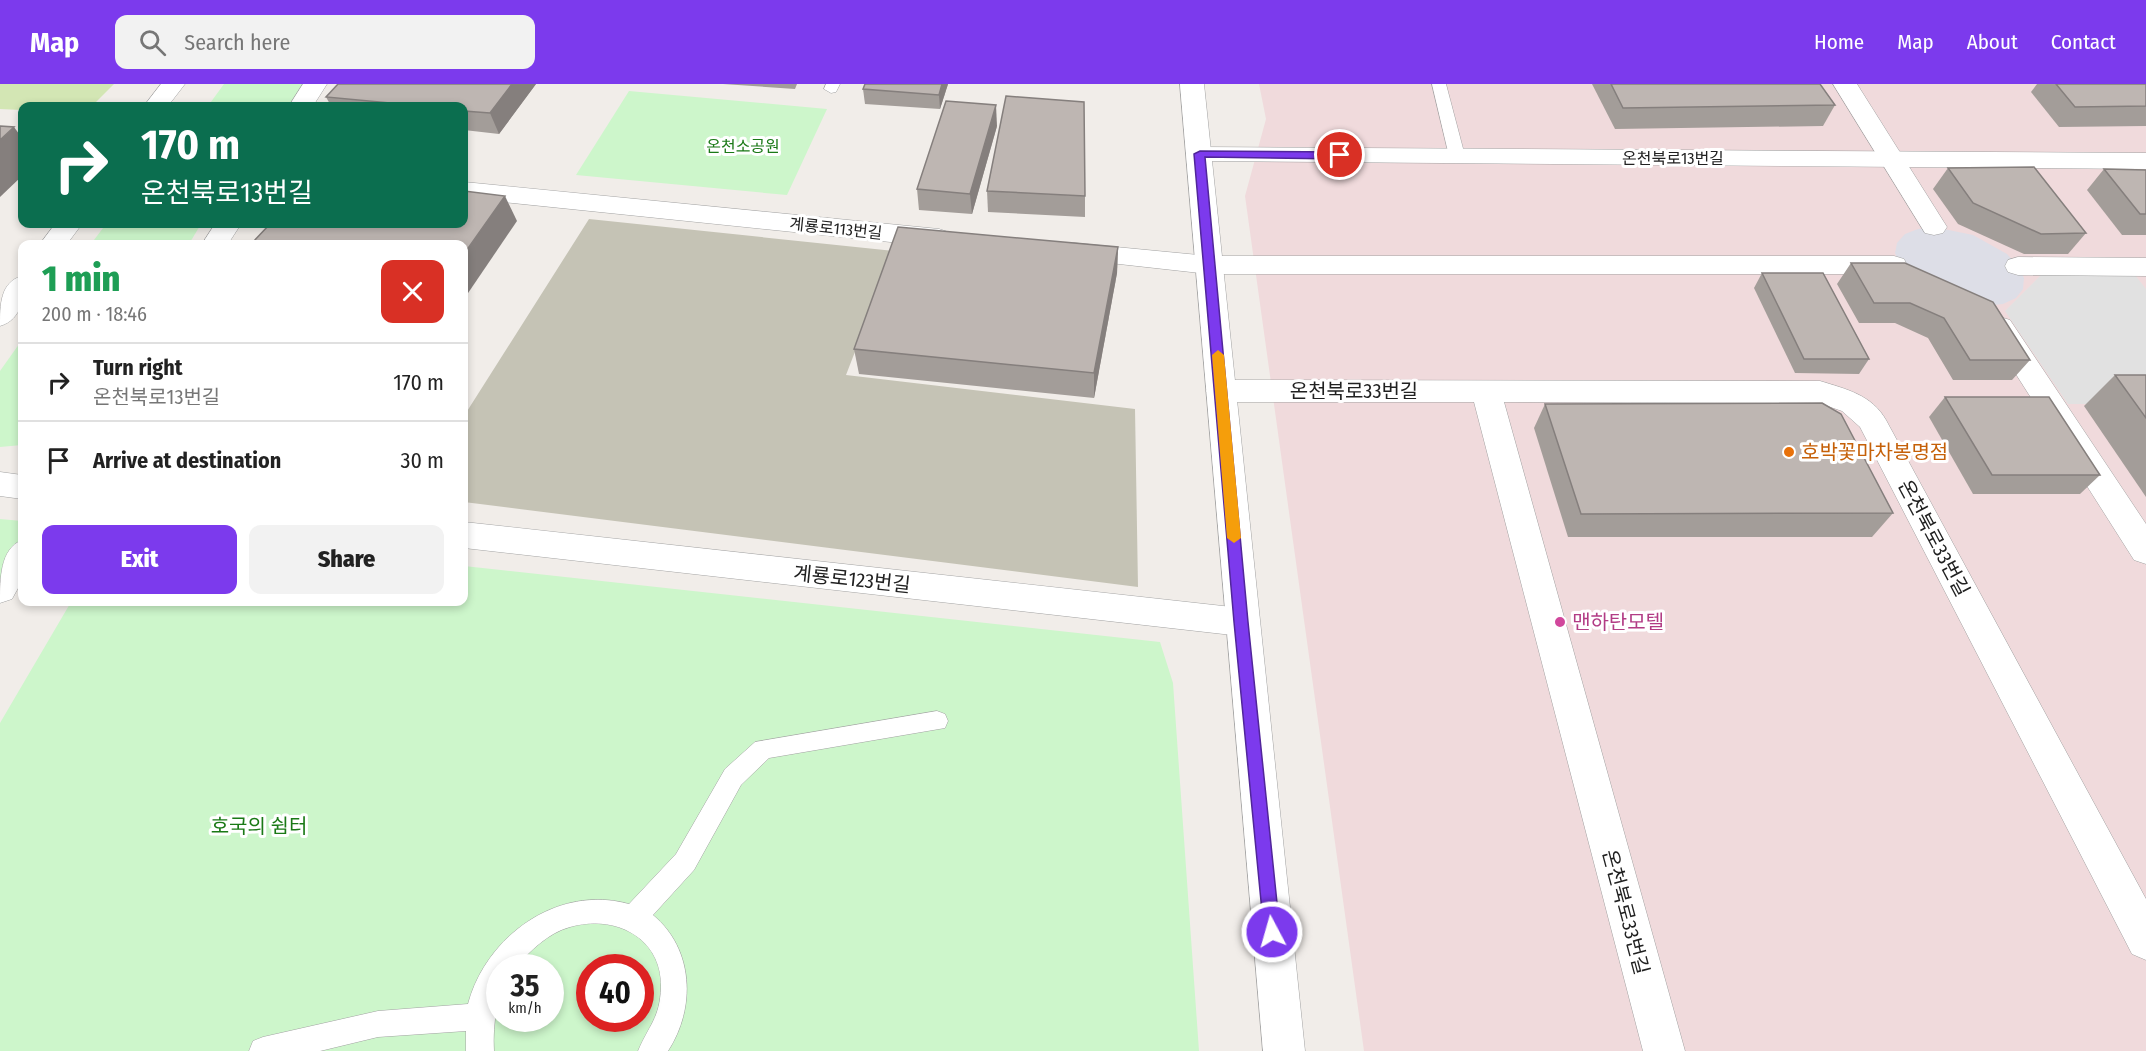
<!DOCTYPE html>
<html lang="en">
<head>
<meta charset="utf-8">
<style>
	:root { --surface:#fff; --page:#f2f2f2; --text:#222; --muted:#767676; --line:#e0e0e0; --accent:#7c3aed }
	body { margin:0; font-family:"Fira Sans Condensed","Noto Sans KR",sans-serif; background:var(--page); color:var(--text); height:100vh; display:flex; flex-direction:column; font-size:22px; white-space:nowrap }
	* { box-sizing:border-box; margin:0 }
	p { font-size:20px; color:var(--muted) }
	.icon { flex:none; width:33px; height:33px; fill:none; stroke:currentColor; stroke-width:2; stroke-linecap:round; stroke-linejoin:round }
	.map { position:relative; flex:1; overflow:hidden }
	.sheet { position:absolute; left:18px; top:156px; width:450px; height:366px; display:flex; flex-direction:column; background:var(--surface); border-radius:12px; box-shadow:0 3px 9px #0003 }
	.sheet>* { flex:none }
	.top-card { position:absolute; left:18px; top:18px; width:450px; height:126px; border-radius:12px; box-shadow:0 3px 9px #0003; background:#0b6e4f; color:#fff; overflow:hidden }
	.speed { position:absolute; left:486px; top:870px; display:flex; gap:12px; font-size:30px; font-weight:700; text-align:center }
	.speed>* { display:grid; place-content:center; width:78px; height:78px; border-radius:50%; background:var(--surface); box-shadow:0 3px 9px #0003; line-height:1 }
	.speed small { font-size:15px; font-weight:400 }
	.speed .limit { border:9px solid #d22; background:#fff; color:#111 }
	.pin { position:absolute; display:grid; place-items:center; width:51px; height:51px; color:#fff; margin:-26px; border:3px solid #fff; border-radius:50%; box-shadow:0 2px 6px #0007 }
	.me { position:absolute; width:66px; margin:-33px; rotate:354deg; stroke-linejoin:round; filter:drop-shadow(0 0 4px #0008) }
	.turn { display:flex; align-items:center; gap:21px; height:126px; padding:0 24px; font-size:27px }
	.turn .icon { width:78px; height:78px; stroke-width:2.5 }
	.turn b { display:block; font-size:42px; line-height:51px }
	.round { display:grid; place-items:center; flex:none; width:63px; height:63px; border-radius:12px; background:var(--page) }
	.head { display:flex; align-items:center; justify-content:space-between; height:102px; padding:0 24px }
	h1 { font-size:36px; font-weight:800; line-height:45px; color:#1e9e55 }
	.button { display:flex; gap:12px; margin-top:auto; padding:12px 24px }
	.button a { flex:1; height:69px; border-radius:12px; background:var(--accent); color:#fff; font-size:24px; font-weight:800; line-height:69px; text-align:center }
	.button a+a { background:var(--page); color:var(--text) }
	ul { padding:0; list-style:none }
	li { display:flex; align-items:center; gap:18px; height:78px; padding:0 24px; border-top:2px solid var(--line) }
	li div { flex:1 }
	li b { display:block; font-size:22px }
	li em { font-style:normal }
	header { display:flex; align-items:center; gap:36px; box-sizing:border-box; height:84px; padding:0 30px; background:var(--accent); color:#fff }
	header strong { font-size:28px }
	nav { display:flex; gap:33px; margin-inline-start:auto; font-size:21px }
	.search { width:420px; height:54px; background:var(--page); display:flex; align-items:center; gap:15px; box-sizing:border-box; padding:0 21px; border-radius:12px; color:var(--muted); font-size:22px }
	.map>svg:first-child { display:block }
	.commercial { fill:#f0dadc }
	.construction { fill:#c5c3b5 }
	.grass { fill:#d3e6b4 }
	.park { fill:#cdf6cb; fill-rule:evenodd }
	.parking { fill:#e1e1e1 }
	.plaza { fill:#dddee7 }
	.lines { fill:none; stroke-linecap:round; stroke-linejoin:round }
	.service-casing { stroke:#a2a2a2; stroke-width:1 }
	.pedestrian-casing { stroke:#a2a2a2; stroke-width:1 }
	.minor-casing { stroke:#a2a2a2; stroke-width:1 }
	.tertiary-casing { stroke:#a2a2a2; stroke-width:1 }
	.service { fill:#fff; fill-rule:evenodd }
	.pedestrian { fill:#fff; fill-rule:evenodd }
	.minor { fill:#fff; fill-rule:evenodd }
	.tertiary { fill:#fff; fill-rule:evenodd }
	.wall { fill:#a39d99 }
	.shaded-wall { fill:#857f7d }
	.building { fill:#beb6b2; stroke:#857f7d; stroke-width:1.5 }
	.route { fill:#7c3aed; stroke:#51269a; stroke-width:1.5 }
	.slow { fill:#f59e0b }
	.food-dot { fill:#e8710a; stroke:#fff; stroke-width:2 }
	.hotel-dot { fill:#d1479c; stroke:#fff; stroke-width:2 }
	.labels { text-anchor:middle; stroke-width:6; stroke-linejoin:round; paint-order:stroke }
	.far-park-label { font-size:16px; fill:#1a7916; stroke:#fff }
	.far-street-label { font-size:16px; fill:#212121; stroke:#fff }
	.street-label { font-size:20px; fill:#212121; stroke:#fff }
	.food-label { font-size:20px; fill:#c56008; stroke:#fff; text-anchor:start }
	.hotel-label { font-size:20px; fill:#b23c85; stroke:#fff; text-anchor:start }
	.park-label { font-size:20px; fill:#1a7916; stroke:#fff }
</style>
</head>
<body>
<header>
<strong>Map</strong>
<div class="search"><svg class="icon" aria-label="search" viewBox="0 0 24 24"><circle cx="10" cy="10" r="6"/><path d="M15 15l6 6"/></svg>Search here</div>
<nav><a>Home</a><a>Map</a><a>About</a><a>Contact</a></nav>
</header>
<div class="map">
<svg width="2146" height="967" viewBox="0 0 2146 967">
	<rect width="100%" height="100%" fill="#f1ede9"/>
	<polygon class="commercial" points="1259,0 2146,0 2146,967 1364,967 1245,112 1266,35"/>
	<polygon class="construction" points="589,135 894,167 846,291 1135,325 1138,503 464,418 464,332"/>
	<polygon class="grass" points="0,0 114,0 92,22 22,22 22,26 0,25"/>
	<g class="park">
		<polygon points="224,0 303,0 289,22 208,22"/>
		<polygon points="629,7 827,25 787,111 576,91"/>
		<polygon points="106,140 201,140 189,160 91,160"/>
		<polygon points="22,256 22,361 0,363 0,287"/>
		<polygon points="0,435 22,437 22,460 0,495"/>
		<path d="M464 482 1160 558 1173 599 1199 967H0V639L71 518H464ZM500 884H550V934H500ZM590 884H640V934H590Z"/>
	</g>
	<polygon class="parking" points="2041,191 2135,191 2146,205 2146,320 2068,320 2005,227"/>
	<polygon class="plaza" points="1934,143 1973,151 2007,170 2018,182 2024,194 2023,205 2016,214 2003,220 1985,222 1900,181 1895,169 1897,159 1905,150 1918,145"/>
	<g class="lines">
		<defs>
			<g id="service">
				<polygon points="826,0 840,0 836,8 831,9 824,5"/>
				<polygon points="1432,0 1446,0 1465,72 1463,75 1451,75 1449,72"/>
				<path d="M937 627 945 630 948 637 945 644 769 674 741 701 694 786 653 831C694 865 696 924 668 967H638C649 941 660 934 661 903 662 853 614 830 570 843 548 849 530 867 515 884H500C500 912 492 937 494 967H466V947L378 953 320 967H249L253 957 263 953 378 927 468 920C486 852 558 800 629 820L676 770 725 685 755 658Z"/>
			</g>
			<g id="pedestrian">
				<polygon points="1833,0 1857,0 1947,143 1943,149 1934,151 1925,149"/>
				<polygon points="1209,172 1894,172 1904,175 1907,181 1904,187 1894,190 1209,190 1199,187 1196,181 1199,175"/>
				<polygon points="2018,173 2146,174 2146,192 2018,191 2008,188 2005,182 2008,176"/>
				<polygon points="2000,233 2010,236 2146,440 2146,480 2134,476 1986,243 1990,236"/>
			</g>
			<g id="minor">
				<polygon points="161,0 185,0 168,22 144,22"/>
				<polygon points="303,0 327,0 313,22 289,22"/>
				<polygon points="1200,63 2146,69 2146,85 1200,77 1191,75 1188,70 1191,65"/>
				<polygon points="464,98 939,145 948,148 952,154 948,160 939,163 464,114"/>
				<polygon points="55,140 82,140 67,160 40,160"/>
				<polygon points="215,140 241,140 228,160 202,160"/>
				<polygon points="1074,159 1209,172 1219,175 1222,181 1219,187 1209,190 1065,174 1061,168 1065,162"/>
				<path d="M22 192C24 212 23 235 0 242 0 221 0 198 22 192Z"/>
				<path d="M1221 296 1820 297C1846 305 1872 311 1886 336L2146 815V876L2132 870 1860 343 1842 327 1819 319 1504 318 1685 967H1643L1474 318H1221L1211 315 1206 307 1211 299Z"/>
				<polygon points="0,388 22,391 22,415 0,412"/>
				<polygon points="464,438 1241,524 1253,528 1258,538 1253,548 1241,552 464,464"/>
				<path d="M22 456V497L12 515 0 519C0 494 0 465 22 456Z"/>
			</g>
			<polygon id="tertiary" points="1180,0 1204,0 1305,967 1263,967"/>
		</defs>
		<use href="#service" class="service-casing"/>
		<use href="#pedestrian" class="pedestrian-casing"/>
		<use href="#minor" class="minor-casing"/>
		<use href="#tertiary" class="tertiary-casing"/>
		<use href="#service" class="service"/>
		<use href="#pedestrian" class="pedestrian"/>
		<use href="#minor" class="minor"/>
		<use href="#tertiary" class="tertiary"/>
	</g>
	<g class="wall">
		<polygon points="536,0 499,50 464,46 464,22 331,22 326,13"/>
		<polygon points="723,0 797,0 795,5"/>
		<polygon points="948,0 940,25 865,20 863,5"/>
		<polygon points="1592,0 1820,0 1835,21 1823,42 1615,45"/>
		<polygon points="2037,0 2146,0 2146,42 2059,43 2031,8"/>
		<polygon points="997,42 972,130 919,126 917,105"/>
		<polygon points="1948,84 2086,149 2068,170 2024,170 1958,140 1933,105"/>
		<polygon points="2104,85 2146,86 2146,151 2122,151 2087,106"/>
		<polygon points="987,107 1085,112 1085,133 988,128"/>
		<polygon points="1118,163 1117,189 1094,314 859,290 854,265"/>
		<polygon points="1851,179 2030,276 2012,296 1953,296 1928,254 1895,239 1859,239 1837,200"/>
		<polygon points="1762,189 1869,275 1859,290 1795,289 1754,204"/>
		<polygon points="2115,291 2146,291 2146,413 2084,322"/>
		<polygon points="1945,313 2100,391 2080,410 1973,410 1929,333"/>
		<polygon points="1545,320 1893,429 1872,453 1568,453 1534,344"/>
	</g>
	<g class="shaded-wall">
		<polygon points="512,0 536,0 499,50 490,29"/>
		<polygon points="942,0 948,0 940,25 939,11"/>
		<polygon points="996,21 997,42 972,130 970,110"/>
		<polygon points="14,43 22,54 22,92 0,113 0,56"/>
		<polygon points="505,112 517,137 464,215 464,170"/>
		<polygon points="1118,163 1117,189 1094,314 1094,289"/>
	</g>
	<g class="building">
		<polygon points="338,0 512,0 490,29 464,27 464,22 422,22 326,13"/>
		<polygon points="865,0 942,0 939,11 863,5"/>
		<polygon points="1611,0 1820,0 1835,21 1623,24"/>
		<polygon points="2056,0 2146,0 2146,22 2075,23"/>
		<polygon points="1006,12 1084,18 1085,112 987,107"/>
		<polygon points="946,17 996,21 970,110 917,105"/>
		<polygon points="0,42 14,43 0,56"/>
		<polygon points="2034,83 2086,149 2041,150 1973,119 1948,84"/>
		<polygon points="2104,85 2146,86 2146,130 2140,130"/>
		<polygon points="464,107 505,112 464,170 464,160 251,160 270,140 464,140"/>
		<polygon points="898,143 1118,163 1094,289 854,265"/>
		<polygon points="1851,179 1905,179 1993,218 2030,276 1970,276 1944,234 1910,219 1874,219"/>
		<polygon points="1762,189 1823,189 1869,275 1804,275"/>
		<polygon points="2115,291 2146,291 2146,334"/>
		<polygon points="1945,313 2049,313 2100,391 1992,391"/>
		<polygon points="1822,319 1841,330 1893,429 1581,430 1545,320"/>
	</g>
	<polygon class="route" points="1200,67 1340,68 1345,71 1340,75 1205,73 1248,538 1280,848 1278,854 1272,856 1266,854 1264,848 1234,538 1194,70"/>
	<polygon class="slow" points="1218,266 1224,271 1241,454 1234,459 1227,454 1212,271"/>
	<circle class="food-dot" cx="1789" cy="368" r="6"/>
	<circle class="hotel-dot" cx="1560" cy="538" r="6"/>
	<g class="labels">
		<g class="far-park-label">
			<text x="743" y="68">온천소공원</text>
		</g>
		<g class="far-street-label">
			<text x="1673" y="80">온천북로13번길</text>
			<text transform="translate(836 144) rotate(6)" y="6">계룡로113번길</text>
		</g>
		<g class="street-label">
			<text x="1354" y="314">온천북로33번길</text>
			<text transform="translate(1934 454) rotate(62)" y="7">온천북로33번길</text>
			<text transform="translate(852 495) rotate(6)" y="7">계룡로123번길</text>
			<text transform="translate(1626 828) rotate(75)" y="7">온천북로33번길</text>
		</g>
		<g class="food-label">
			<text x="1801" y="375">호박꽃마차봉명점</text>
		</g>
		<g class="hotel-label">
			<text x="1572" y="545">맨하탄모텔</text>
		</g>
		<g class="park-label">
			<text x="259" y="749">호국의 쉼터</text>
		</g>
	</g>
</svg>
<div class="speed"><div>35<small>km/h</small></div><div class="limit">40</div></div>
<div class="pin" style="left:1340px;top:71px;background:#d93025"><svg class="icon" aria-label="arrive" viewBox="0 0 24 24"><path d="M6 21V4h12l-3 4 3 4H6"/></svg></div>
<svg class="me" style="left:1272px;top:848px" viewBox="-20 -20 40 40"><circle r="17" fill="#7c3aed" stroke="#fff" stroke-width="3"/><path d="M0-11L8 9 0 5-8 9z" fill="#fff"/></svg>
<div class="top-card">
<div class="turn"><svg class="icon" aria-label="right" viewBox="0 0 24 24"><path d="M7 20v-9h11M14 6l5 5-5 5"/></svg><div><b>170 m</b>온천북로13번길</div></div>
</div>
<section class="sheet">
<div class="head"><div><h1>1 min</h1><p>200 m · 18:46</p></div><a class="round" style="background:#d93025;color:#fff"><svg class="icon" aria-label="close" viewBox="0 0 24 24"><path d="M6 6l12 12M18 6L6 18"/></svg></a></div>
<ul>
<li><svg class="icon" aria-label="right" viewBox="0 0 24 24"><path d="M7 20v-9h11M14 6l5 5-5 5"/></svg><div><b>Turn right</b><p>온천북로13번길</p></div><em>170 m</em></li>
<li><svg class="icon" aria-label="arrive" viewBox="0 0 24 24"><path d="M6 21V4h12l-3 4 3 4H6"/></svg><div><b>Arrive at destination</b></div><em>30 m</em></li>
</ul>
<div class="button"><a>Exit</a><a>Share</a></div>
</section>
</div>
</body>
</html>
